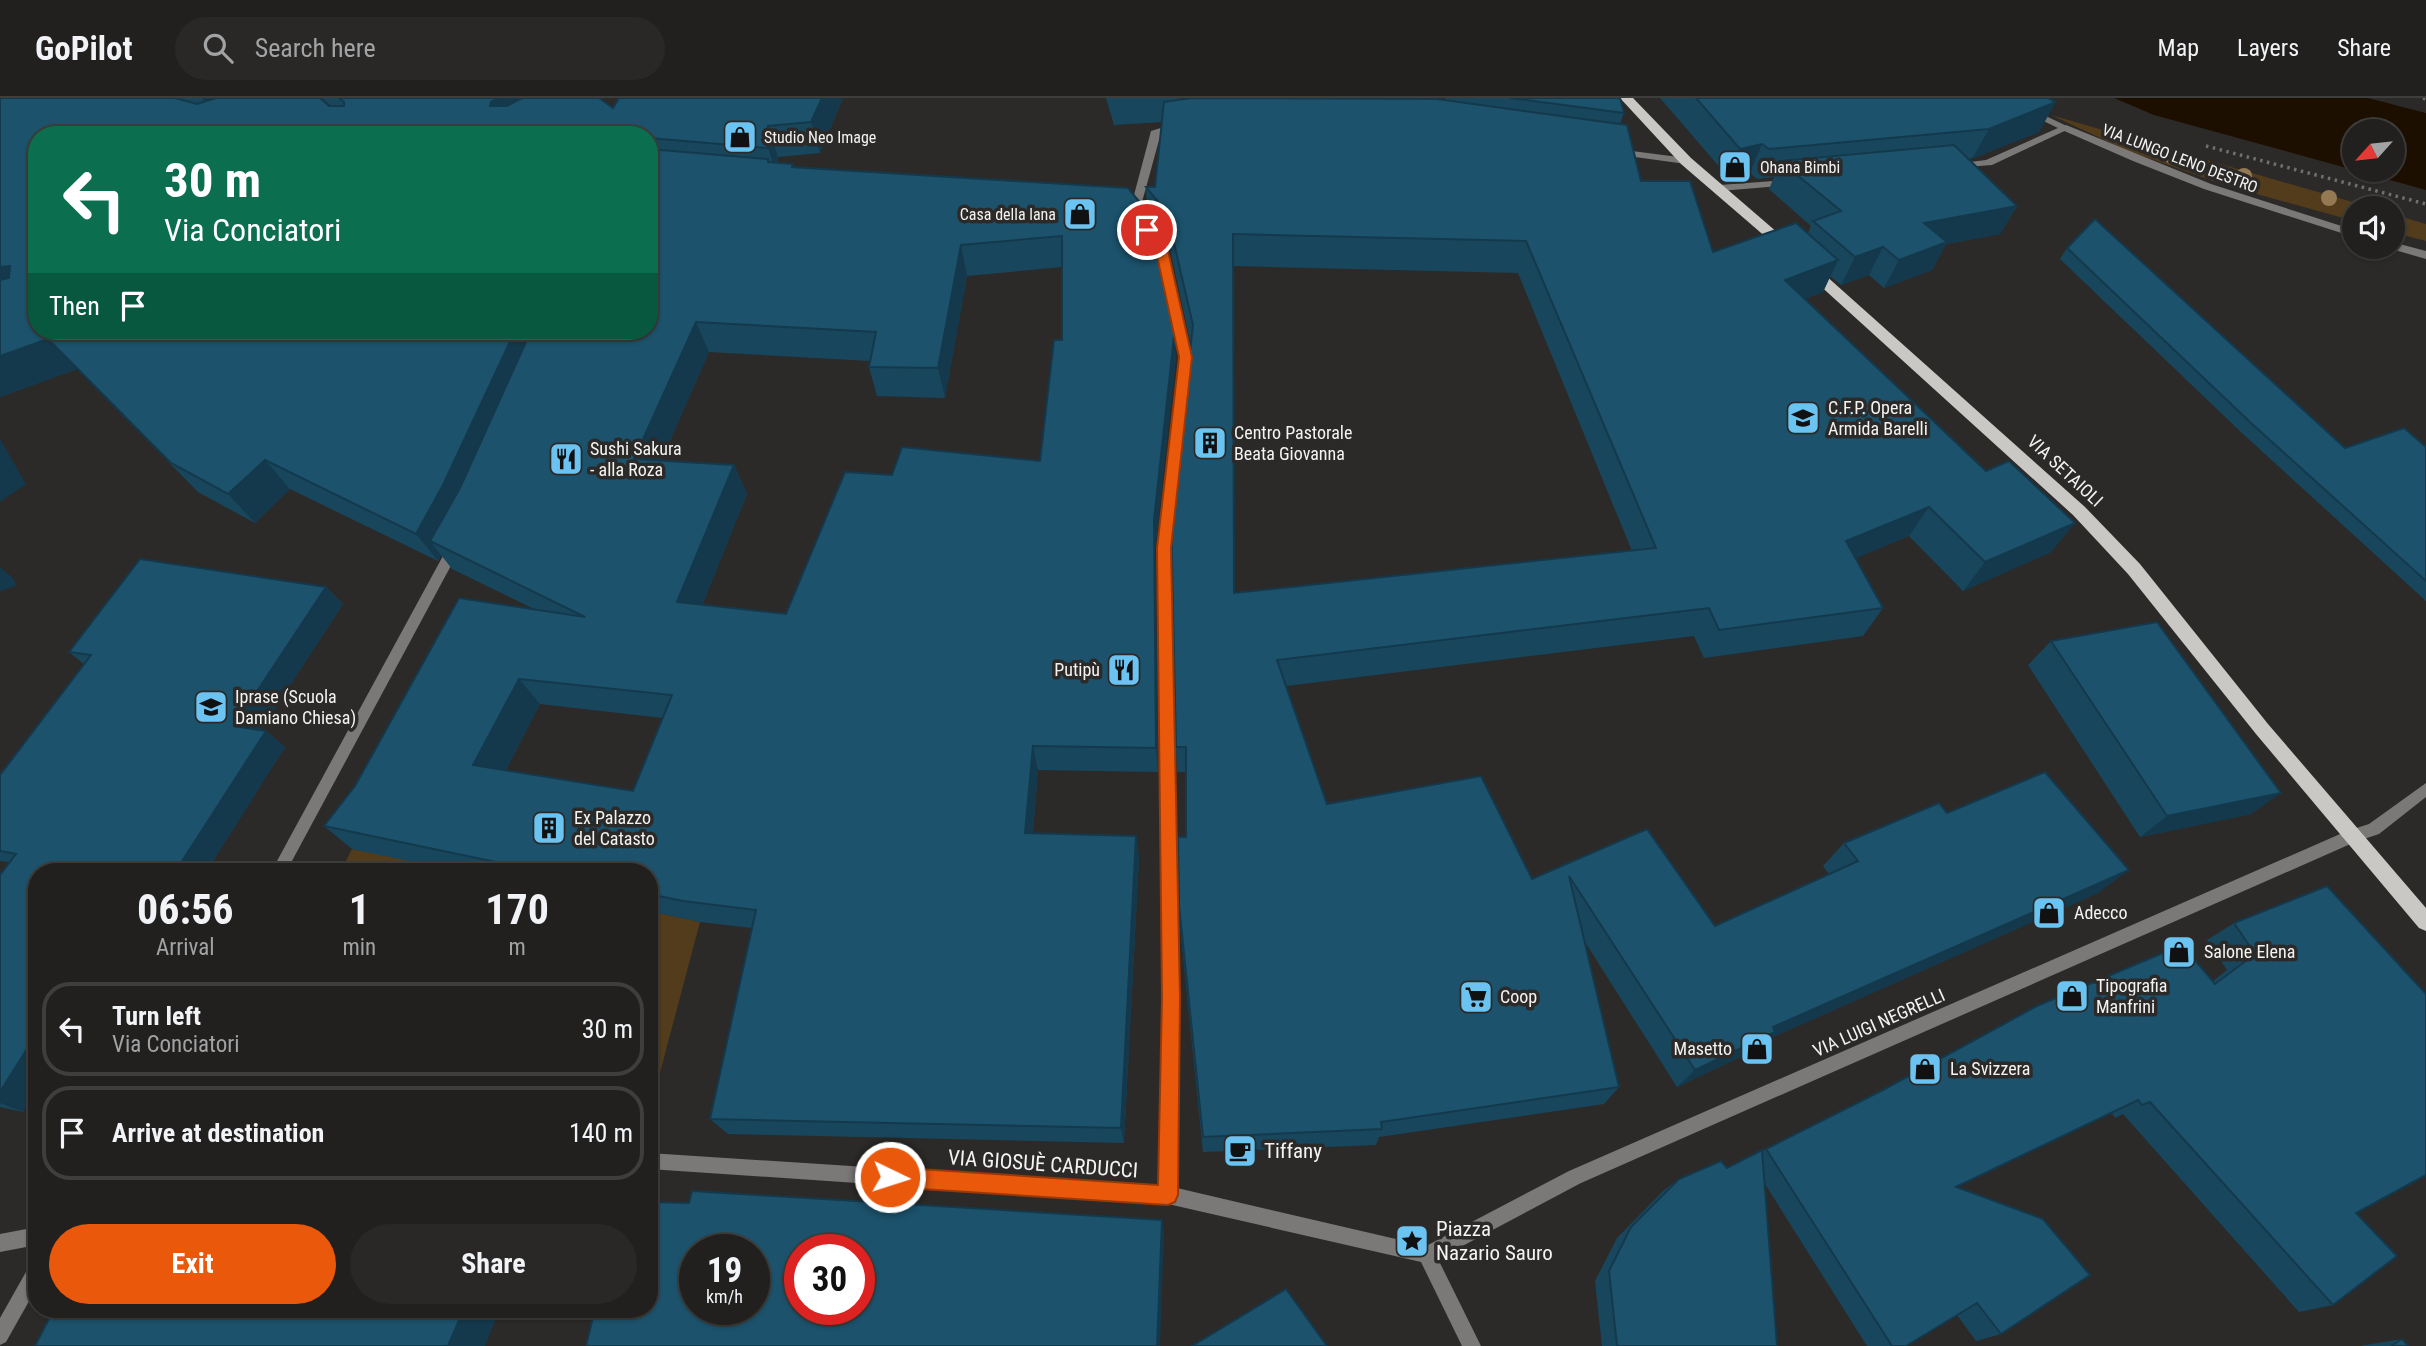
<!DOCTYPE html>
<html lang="en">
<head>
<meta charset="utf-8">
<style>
	:root { --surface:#21201e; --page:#292827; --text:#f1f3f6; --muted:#a2a3a4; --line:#3e3e3c; --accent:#ea580c }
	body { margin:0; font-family:"Roboto Condensed",sans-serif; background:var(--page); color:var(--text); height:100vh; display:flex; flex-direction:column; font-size:26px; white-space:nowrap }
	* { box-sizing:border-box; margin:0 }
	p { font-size:23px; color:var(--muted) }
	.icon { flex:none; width:38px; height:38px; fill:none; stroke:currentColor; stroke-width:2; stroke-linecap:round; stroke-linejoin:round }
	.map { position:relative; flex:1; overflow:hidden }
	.drawer { position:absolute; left:28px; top:765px; width:630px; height:455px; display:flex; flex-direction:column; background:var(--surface); border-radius:28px; box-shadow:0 2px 5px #0004,0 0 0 2px var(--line) }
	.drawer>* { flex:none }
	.hud { position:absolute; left:28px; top:28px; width:630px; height:214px; border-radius:28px; box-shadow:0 2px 5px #0004,0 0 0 2px var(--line); background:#0b6e4f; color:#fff; overflow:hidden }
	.needle { width:46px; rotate:243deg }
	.controls { position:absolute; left:2342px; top:21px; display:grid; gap:14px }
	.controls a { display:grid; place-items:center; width:63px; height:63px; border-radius:50%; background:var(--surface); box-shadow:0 2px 5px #0004,0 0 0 2px var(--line); font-size:35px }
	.speed { position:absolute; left:679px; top:1136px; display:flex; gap:14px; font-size:35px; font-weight:700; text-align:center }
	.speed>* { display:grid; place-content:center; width:91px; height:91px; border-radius:50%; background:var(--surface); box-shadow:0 2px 5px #0004,0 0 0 2px var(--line); line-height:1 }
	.speed small { font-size:18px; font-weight:400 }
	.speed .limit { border:10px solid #d22; background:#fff; color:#111 }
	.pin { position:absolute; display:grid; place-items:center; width:60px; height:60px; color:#fff; margin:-30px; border:4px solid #fff; border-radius:50%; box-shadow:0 2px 7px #0007 }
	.me { position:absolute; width:77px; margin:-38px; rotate:94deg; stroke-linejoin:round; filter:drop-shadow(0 0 5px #0008) }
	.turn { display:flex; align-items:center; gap:24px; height:147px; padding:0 21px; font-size:32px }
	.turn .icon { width:91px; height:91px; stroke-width:2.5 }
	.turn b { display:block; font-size:49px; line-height:60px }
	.then { display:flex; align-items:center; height:66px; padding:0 21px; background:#0003; gap:14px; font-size:26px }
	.eta { display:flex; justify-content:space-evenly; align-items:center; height:119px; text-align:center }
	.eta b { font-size:42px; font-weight:700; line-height:49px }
	.action { display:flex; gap:14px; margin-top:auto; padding:14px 21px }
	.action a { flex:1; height:80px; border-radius:42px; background:var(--accent); color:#fff; font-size:28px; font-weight:700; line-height:80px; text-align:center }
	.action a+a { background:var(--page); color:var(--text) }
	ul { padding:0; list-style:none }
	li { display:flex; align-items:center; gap:21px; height:94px; margin:0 14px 10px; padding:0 7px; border:4px solid var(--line); border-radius:28px }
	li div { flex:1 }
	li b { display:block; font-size:26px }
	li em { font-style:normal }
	header { display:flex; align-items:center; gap:42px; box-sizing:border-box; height:98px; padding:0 35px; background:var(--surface); border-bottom:2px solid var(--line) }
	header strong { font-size:33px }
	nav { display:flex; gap:38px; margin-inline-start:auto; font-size:24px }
	.search { width:490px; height:63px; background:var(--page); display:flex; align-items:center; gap:18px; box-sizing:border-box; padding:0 24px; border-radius:38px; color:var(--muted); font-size:26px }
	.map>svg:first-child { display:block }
	.green { fill:#523c1c }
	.water { fill:#1d0f00 }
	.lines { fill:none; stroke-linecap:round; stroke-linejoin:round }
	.path { stroke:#72706e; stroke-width:3.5; stroke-dasharray:2.5 4.5; stroke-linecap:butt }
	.lane { fill:#7a7978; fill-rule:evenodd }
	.street { fill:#7a7978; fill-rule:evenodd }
	.primary { fill:#cac8c5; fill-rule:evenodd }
	.tree { fill:#947953 }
	.wall { fill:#18475d; fill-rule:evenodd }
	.shaded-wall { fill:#14394c }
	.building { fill:#1c526c; stroke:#14394c; stroke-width:2; fill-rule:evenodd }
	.route { fill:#ea580c; stroke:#983908; stroke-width:2 }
	.labels { text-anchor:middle; stroke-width:7; stroke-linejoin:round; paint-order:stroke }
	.far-poi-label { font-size:16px; fill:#f4f3f1; stroke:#2c2a28; text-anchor:start }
	.far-street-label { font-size:16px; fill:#f4f3f1; stroke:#2c2a28 }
	.poi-label { font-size:18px; fill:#f4f3f1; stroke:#2c2a28; text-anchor:start }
	.street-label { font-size:18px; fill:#f4f3f1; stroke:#2c2a28 }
	.near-poi-label { font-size:21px; fill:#f4f3f1; stroke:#2c2a28; text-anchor:start }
	.near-street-label { font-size:21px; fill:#f4f3f1; stroke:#2c2a28 }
</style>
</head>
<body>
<header>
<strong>GoPilot</strong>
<div class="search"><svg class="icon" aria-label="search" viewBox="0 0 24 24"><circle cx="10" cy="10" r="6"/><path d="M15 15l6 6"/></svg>Search here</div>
<nav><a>Map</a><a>Layers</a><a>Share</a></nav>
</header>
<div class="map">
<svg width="2426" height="1248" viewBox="0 0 2426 1248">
	<rect width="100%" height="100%" fill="#2c2a28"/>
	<g class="green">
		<polygon points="2051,17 2373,110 2354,110 2354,123 2221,86 2124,51"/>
		<polygon points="2392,116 2426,126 2426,143 2392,134"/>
		<polygon points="352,751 461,773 341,773"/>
		<polygon points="649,813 700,824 649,1016"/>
	</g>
	<polygon class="water" points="2114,0 2368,0 2426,15 2426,92 2354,72 2392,72 2392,33 2354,33 2354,72 2154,17"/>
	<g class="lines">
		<g class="path">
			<polyline points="2423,0 2426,1"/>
			<polyline points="2206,48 2426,106"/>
		</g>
		<g class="lane">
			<polygon points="1995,0 2008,0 2071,30 1992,67 1954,70 1954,66 1986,62 2058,30"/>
			<polygon points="1788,82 1792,83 1792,87 1720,93 1715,90 1720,87"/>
		</g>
		<g class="street">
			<polygon points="1180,24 1185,27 1184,29 1161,35 1139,115 1134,118 1126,117 1125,115 1130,112 1151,33"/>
			<polygon points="2066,27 2211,86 2354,132 2354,139 2204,91 2133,63 2062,32 2061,30"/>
			<polygon points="1617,51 1686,60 1691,63 1686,66 1613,56 1612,54"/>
			<polygon points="1146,127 1150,128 1166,148 1191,259 1170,450 1179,899 1177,1090 1426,1148 1569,1073 2347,733 2369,726 2426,685 2426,699 2379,736 2355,744 1581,1085 1438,1161 1481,1248 1462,1248 1421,1164 1168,1106 649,1071 649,1055 1160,1088 1163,899 1158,450 1179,259 1156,149 1141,130"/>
			<polygon points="2392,144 2426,153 2426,161 2388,150 2392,149"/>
			<polygon points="455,444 461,449 286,774 271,774 450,445"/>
			<polygon points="37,1129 37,1147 0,1154 0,1136"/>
			<polygon points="37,1162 37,1189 6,1244 0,1247 0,1220 31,1165"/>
		</g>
		<g class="primary">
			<polygon points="1620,0 1633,0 1691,60 1792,147 1792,153 1782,153 1681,66"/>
			<polygon points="1810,166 1815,168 2085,409 2140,466 2268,626 2426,810 2426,833 2419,830 2256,636 2128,476 2073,417 1805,174 1803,171"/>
		</g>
	</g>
	<g class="tree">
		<circle cx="2173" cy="59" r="8"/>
		<circle cx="2244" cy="78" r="8"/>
		<circle cx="2329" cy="100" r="8"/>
	</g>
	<g class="wall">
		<path d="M0 0H320L329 8H331L322 0H599L613 10 619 0H843L820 55 778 59V64L793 66 794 69 1147 113 1146 89H1155L1162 24 1114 27 1106 0H1180V2L1190 0H1431V1L1445 2V0H1620L1624 15 1620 26 1641 83 1713 154 1808 135 1811 128 1769 91 1774 79 1757 81 1750 75 1729 80 1660 0H2048L2039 34 1969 61 2017 108 2000 136 1946 146 1932 172 1884 190 1869 177 1841 187 1830 178 1823 194 1804 201 2051 454 1963 493 1909 438 1856 460 1883 510 1863 538 1704 560 1694 538 1286 588 1327 706 1532 781 1647 731 1715 828 1829 776 1823 768 1844 745 1947 715 2098 795 1766 942 1755 952 1677 989 1585 844 1619 989 1604 1006 1379 1039 1376 1047 1203 1054 1180 829 1179 807 1186 739V674H1177L1176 649 1191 247 1169 147 1154 130 1176 259 1155 450 1158 674 1038 672 1033 735 1136 738 1139 761 1124 1045 728 1036 710 1021 752 830 700 824 649 813V774H461L352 751 324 728 534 511 452 471 441 457 438 463 290 391 255 425 198 394 77 271 0 299ZM37 37H649V233H37ZM1233 168 1518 175 1632 453 1234 495ZM1062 169V242L1040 363 892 377 786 516 702 507 747 396 734 367 661 363 709 254 870 263 869 269 877 298 945 300 967 178ZM540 606 663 620 633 693 506 672Z"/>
		<polygon points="2067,150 2345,350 2426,349 2426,503 2242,335 2060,161"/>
		<polygon points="326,489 343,506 261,632 266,633 285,649 206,774 37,774 37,990 23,1014 0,1009 0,777 9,764 0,763 0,677 84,566 69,554"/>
		<polygon points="2051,543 2251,716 2140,739 2028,567"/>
		<polygon points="2327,788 2356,1115 2333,1207 2299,1214 2123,1016 2115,1020 2112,1015 1956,1089 2001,1236 1976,1243 1957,1217 1906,1248 1867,1248 1765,1086 1777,1248 1602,1248 1595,1183 1617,1140 1663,1093 1679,1081 1727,1070 1766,1051 2213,883 2227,872 2207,842 2234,825"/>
		<polygon points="2402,1241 2408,1248 2360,1248"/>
	</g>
	<g class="shaded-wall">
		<polygon points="202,0 293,0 220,26"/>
		<polygon points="498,0 528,0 537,18 490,8 491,4"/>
		<polygon points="822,0 843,0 820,55 811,24"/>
		<polygon points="2056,4 2039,34 1972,61 1989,31"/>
		<polygon points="768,28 778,59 778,81 768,50"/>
		<polygon points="1762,46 1750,75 1729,80 1740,51"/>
		<polygon points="2017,108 2000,136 1946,146 1932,172 1884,190 1899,162 1924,125"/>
		<polygon points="961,147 967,178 945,300 938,270"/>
		<polygon points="1883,149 1869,177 1841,187 1855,159"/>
		<polygon points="1838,162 1823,194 1770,214 1785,182"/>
		<polygon points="10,168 37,196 0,203 0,169"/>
		<polygon points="696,224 709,254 649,390 634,361"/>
		<polygon points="1175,229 1176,259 1155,450 1158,674 1156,650 1154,422"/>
		<polygon points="515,233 545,233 430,443 441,457 438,463 416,436"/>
		<polygon points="48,241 77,271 0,299 0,258"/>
		<polygon points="0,341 26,386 0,404"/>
		<polygon points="265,362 290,391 255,425 228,396"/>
		<polygon points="734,367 747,396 693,531 677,504"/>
		<polygon points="1929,409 1909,438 1828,472 1846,443"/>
		<polygon points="2075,425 2051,454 1963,493 1985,464"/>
		<polygon points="0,469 14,481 16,488 0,493"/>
		<polygon points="326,489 343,506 253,644 234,628"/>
		<polygon points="519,581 540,606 496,691 473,667"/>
		<polygon points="266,633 285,649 206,774 175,774"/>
		<polygon points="1033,648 1038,672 1031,757 1025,735"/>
		<polygon points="2281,695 2251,716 2140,739 2167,718"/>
		<polygon points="1136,738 1139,761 1124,1045 1121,1030"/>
		<polygon points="2129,772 2098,795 1766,942 1755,952 1677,989 1695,972 1773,929"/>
		<polygon points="37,935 37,990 23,1014 0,1005 0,994"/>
		<polygon points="1162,1122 1164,1136 1160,1248 1157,1248"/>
		<polygon points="464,1211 500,1211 485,1248 448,1248"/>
	</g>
	<g class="building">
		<polygon points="0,0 175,0 197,6 216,0 320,0 329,8 344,8 344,4 339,0 498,0 491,4 490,8 507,8 522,0 599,0 613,10 619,0 822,0 811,24 768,28 768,50 649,40 649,37 37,37 37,233 515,233 443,387 416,436 265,362 228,396 171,365 48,241 0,258 0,182 9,180 10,168 0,169"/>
		<path d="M1192 0 1437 1 1627 27 1641 83H1690L1713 154 1796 125 1838 162 1785 182 1986 373 2009 363 2075 425 1985 464 1929 409 1846 443 1883 510 1719 532 1709 510 1277 562 1327 706 1481 678 1532 781 1647 731 1715 828 1858 763 1844 745 1939 705 1947 715 2045 674 2129 772 1773 929 1775 934 1695 972 1569 778 1619 989 1381 1024 1382 1031 1203 1039 1179 807 1178 739H1186V649H1176L1171 421 1193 227 1167 115 1146 89H1155L1164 4ZM1233 136 1526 143 1656 450 1234 495Z"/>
		<polygon points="1510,0 1620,0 1624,15"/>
		<polygon points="1696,0 2048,0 2056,4 1989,31 1769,51 1762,46 1740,51"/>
		<polygon points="1954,47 2017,108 1924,125 1947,144 1899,162 1883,149 1855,159 1813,123 1841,113 1780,63"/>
		<path d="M649 51 768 61V64L793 66 792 69 1128 90 1152 119 1175 229 1154 422 1156 650 1033 648 1025 735 1136 738 1121 1030 710 1021 756 812 683 803 649 796V774H543L324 728 355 688 459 500 585 519 430 443 460 390 531 233H649ZM1062 138V242H1054L1040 363 902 349 892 377 845 374 786 516 677 504 734 367 634 361 696 224 876 234 869 269 938 270 961 147ZM519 581 672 597 633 693 473 667Z"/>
		<polygon points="2095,121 2345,350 2404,330 2426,349 2426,483 2251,325 2067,150"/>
		<polygon points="140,461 326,489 234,628 266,633 175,774 37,774 37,935 0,994 0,777 16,756 0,753 0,677 91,557 69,554"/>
		<polygon points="2157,524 2281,695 2167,718 2051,543"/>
		<polygon points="2327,788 2426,896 2426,1077 2356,1115 2397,1158 2333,1207 2150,1004 2142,1007 2138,1002 1956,1089 2043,1121 2090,1177 2001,1236 1977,1205 1906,1248 1892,1248 1766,1051 1883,992 2037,908 2182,847 2215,886 2255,856 2234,825"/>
		<polygon points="1762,1052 1777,1248 1617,1248 1609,1173 1631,1129 1679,1081 1721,1063 1727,1070"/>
		<path d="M692 1093 1162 1122 1157 1248H586L595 1211H649V1104L689 1105ZM695 1152H754V1211H695ZM800 1152H859V1211H800Z"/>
		<polygon points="1286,1191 1327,1248 1192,1248"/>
		<polygon points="54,1211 464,1211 448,1248 35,1248"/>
		<polygon points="2402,1241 2408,1248 2391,1248"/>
	</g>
	<polygon class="route" points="1147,128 1167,148 1192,259 1171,450 1180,899 1178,1097 1175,1104 1168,1107 890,1089 883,1086 880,1079 883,1072 890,1069 1158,1087 1162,899 1157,450 1179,259 1155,149 1141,132"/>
	<defs>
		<symbol id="shop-square" viewBox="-11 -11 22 22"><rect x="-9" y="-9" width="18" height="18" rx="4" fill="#6bc3f2" stroke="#2c2a28"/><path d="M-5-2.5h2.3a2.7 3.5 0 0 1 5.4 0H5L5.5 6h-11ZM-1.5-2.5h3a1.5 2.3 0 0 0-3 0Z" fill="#111"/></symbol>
		<symbol id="school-square" viewBox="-11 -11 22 22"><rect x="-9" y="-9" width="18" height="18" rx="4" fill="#6bc3f2" stroke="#2c2a28"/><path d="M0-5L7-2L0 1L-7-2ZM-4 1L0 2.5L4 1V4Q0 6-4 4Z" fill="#111"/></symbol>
		<symbol id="building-square" viewBox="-11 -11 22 22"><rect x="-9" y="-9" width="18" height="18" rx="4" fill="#6bc3f2" stroke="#2c2a28"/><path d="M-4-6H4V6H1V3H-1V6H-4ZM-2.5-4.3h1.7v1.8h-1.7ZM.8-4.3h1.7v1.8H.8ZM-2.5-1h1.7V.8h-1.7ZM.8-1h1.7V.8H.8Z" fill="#111"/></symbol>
		<symbol id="restaurant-square" viewBox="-11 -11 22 22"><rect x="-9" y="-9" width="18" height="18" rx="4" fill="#6bc3f2" stroke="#2c2a28"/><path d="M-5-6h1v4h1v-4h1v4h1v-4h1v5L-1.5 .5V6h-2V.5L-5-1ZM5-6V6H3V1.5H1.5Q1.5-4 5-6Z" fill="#111"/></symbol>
		<symbol id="supermarket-square" viewBox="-11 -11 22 22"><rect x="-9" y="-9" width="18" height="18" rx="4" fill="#6bc3f2" stroke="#2c2a28"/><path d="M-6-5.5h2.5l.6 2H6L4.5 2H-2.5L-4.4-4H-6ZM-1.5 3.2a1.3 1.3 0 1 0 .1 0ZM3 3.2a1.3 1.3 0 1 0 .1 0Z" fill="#111"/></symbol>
		<symbol id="cafe-square" viewBox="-11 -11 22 22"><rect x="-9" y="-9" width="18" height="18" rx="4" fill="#6bc3f2" stroke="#2c2a28"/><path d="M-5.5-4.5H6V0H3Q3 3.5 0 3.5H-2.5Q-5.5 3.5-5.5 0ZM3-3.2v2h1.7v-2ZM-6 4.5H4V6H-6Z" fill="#111"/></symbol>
		<symbol id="sight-square" viewBox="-11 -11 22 22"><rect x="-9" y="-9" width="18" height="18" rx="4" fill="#6bc3f2" stroke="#2c2a28"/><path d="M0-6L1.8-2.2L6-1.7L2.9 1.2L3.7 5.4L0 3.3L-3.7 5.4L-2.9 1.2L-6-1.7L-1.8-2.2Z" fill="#111"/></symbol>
	</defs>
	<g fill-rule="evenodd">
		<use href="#shop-square" x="721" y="20" width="38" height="38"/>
		<use href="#shop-square" x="1716" y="50" width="38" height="38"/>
		<use href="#shop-square" x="1061" y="97" width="38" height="38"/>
		<use href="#school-square" x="1784" y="301" width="38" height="38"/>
		<use href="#building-square" x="1191" y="326" width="38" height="38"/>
		<use href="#restaurant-square" x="547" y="342" width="38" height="38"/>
		<use href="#restaurant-square" x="1105" y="553" width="38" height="38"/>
		<use href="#school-square" x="192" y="590" width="38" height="38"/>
		<use href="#building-square" x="530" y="711" width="38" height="38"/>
		<use href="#shop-square" x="2030" y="796" width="38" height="38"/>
		<use href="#shop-square" x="2160" y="835" width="38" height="38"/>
		<use href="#shop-square" x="2053" y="879" width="38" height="38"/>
		<use href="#supermarket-square" x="1457" y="880" width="38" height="38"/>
		<use href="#shop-square" x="1738" y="932" width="38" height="38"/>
		<use href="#shop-square" x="1906" y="952" width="38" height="38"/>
		<use href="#cafe-square" x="1221" y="1034" width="38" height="38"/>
		<use href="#sight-square" x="1393" y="1124" width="38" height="38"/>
	</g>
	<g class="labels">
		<g class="far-poi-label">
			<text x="764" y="45">Studio Neo Image</text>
			<text x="1760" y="75">Ohana Bimbi</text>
			<text x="1056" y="122" text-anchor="end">Casa della lana</text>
		</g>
		<g class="far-street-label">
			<text transform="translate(2180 60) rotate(21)" y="6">VIA LUNGO LENO DESTRO</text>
		</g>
		<g class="poi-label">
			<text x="1828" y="316">C.F.P. Opera<tspan x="1828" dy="21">Armida Barelli</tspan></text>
			<text x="1234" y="341">Centro Pastorale<tspan x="1234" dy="21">Beata Giovanna</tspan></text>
			<text x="590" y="357">Sushi Sakura<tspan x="590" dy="21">- alla Roza</tspan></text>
			<text x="1100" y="578" text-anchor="end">Putipù</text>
			<text x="235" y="605">Iprase (Scuola<tspan x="235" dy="21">Damiano Chiesa)</tspan></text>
			<text x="574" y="726">Ex Palazzo<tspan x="574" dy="21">del Catasto</tspan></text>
			<text x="2074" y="821">Adecco</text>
			<text x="2204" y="860">Salone Elena</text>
			<text x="2096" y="894">Tipografia<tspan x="2096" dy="21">Manfrini</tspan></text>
			<text x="1500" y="905">Coop</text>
			<text x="1732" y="957" text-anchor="end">Masetto</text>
			<text x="1950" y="977">La Svizzera</text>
		</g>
		<g class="street-label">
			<text transform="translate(2065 373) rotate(43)" y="6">VIA SETAIOLI</text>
			<text transform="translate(1879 925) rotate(-24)" y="6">VIA LUIGI NEGRELLI</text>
		</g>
		<g class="near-poi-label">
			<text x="1264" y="1060">Tiffany</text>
			<text x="1436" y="1138">Piazza<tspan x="1436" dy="24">Nazario Sauro</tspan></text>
		</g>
		<g class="near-street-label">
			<text transform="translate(1043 1066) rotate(4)" y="7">VIA GIOSUÈ CARDUCCI</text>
		</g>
	</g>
</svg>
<div class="controls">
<a><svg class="needle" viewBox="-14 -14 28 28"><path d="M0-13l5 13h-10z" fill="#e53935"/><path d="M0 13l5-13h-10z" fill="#a2a3a4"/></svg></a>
<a><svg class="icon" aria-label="sound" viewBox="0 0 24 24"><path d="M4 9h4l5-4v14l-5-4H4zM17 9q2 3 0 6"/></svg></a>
</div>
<div class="speed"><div>19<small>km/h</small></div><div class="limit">30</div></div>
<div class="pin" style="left:1147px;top:132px;background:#d93025"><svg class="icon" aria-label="arrive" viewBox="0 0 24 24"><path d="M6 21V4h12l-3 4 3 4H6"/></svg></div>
<svg class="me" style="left:890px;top:1079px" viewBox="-20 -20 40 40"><circle r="17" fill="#ea580c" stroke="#fff" stroke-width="3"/><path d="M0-11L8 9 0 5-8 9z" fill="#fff"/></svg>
<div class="hud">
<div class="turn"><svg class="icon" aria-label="left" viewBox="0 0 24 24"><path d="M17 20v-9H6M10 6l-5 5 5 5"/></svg><div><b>30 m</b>Via Conciatori</div></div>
<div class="then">Then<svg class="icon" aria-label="arrive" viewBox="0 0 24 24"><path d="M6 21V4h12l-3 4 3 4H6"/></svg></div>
</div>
<section class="drawer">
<div class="eta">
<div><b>06:56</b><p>Arrival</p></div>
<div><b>1</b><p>min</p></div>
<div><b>170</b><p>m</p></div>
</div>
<ul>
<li><svg class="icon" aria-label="left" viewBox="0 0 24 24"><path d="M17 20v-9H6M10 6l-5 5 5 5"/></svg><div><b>Turn left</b><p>Via Conciatori</p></div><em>30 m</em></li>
<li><svg class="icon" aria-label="arrive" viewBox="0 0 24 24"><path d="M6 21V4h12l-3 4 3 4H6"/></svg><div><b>Arrive at destination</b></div><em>140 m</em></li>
</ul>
<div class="action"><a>Exit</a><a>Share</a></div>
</section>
</div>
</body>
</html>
